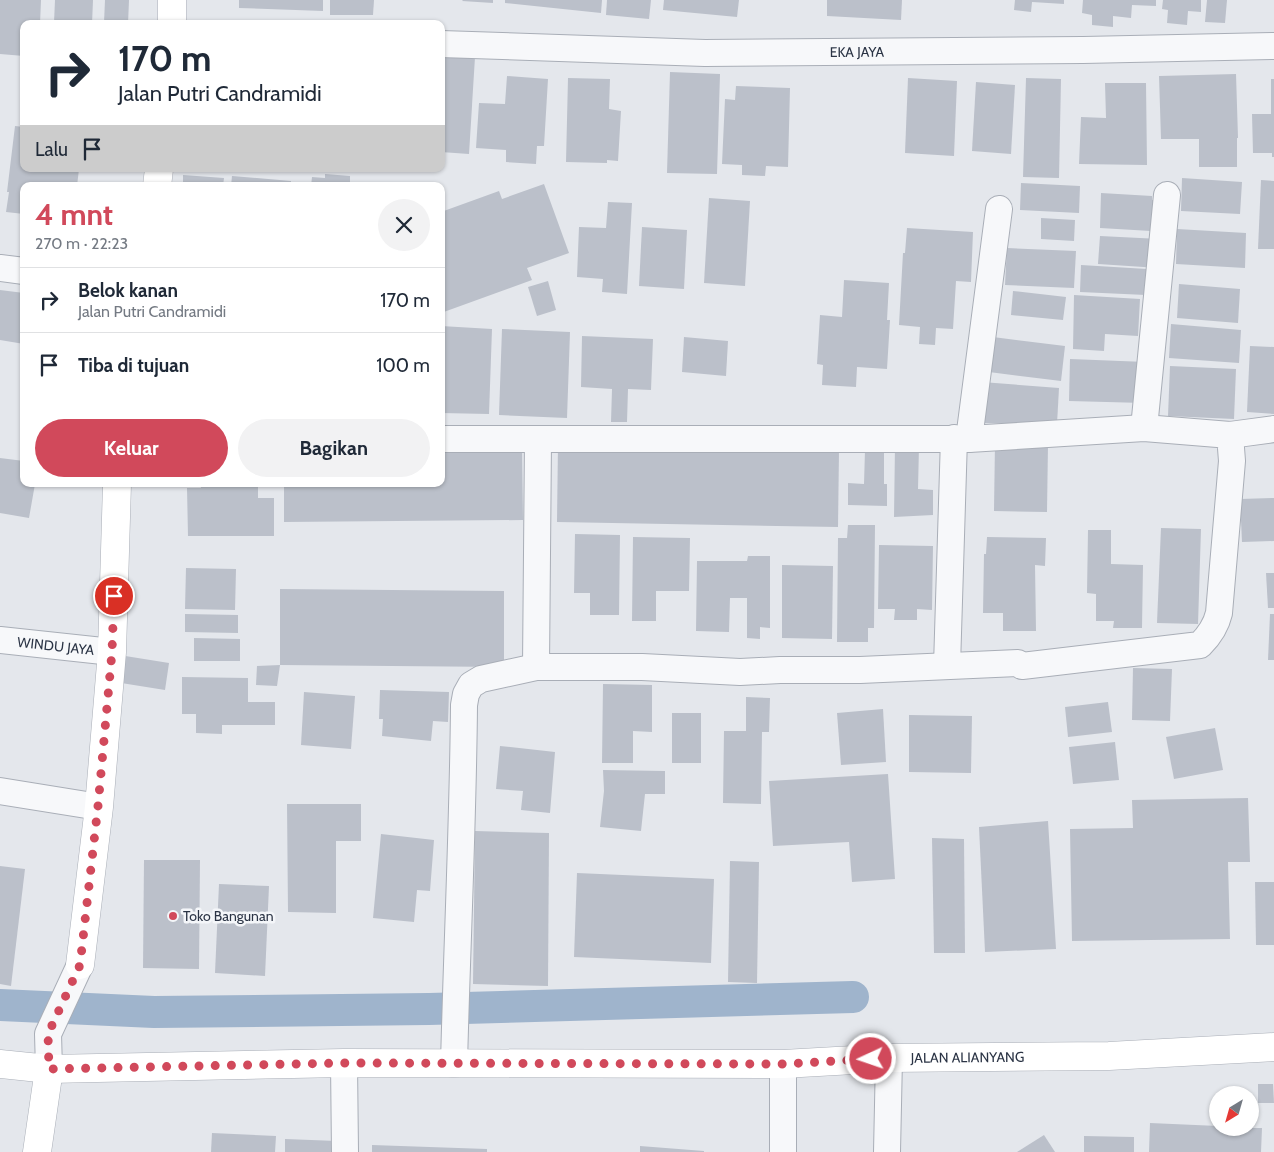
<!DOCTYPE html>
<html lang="id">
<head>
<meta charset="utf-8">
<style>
	:root { --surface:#fff; --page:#f2f2f3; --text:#1f2937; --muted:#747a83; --line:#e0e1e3; --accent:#d1495b }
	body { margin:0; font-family:Cabin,sans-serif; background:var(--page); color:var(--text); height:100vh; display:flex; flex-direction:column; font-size:19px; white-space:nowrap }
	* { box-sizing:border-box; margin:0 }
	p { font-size:16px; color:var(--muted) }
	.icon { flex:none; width:28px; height:28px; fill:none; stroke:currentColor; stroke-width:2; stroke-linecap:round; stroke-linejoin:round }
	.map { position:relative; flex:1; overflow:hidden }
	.details { position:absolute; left:20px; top:182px; width:425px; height:305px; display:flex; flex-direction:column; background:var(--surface); border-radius:10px; box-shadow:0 1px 4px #0004 }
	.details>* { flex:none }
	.hud { position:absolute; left:20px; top:20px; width:425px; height:152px; border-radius:10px; box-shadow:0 1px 4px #0004; background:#fff; color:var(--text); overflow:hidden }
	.needle { width:32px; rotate:217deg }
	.tools { position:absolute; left:1209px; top:1086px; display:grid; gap:10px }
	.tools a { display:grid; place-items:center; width:50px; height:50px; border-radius:50%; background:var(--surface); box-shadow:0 1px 4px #0004; font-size:25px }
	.pin { position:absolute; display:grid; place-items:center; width:42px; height:42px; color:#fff; margin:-21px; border:2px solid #fff; border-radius:50%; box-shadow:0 1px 5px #0007 }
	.me { position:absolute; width:55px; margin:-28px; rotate:267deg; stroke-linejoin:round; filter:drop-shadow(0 0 4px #0008) }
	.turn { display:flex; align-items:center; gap:18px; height:105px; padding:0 15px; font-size:22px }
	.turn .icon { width:65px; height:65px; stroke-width:2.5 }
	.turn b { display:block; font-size:35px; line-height:42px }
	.then { display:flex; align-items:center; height:48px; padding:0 15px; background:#0003; gap:10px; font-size:19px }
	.round { display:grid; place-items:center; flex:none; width:52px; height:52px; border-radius:26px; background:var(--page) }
	.summary { display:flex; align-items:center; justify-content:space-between; height:85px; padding:0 15px }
	h1 { font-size:30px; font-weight:800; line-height:38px; color:var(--accent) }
	.button { display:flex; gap:10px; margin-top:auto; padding:10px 15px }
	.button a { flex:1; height:58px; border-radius:30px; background:var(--accent); color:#fff; font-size:20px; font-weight:800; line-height:58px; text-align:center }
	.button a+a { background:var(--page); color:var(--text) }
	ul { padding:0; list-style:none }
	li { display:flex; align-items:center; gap:15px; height:65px; padding:0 15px; border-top:1px solid var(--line) }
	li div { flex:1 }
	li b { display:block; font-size:19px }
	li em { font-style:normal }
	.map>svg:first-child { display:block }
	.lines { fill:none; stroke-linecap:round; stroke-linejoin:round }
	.canal { stroke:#9fb4cc; stroke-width:32 }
	.building { fill:#bbc0ca }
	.street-casing { stroke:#a9aeb7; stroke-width:28 }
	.secondary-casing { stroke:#a9aeb7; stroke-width:29 }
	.street { stroke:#f7f8fa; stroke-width:26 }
	.secondary { stroke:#fff; stroke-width:28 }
	.route { stroke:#d1495b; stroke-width:9; stroke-dasharray:0 16.2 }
	.poi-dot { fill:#d1495b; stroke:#f4f6f9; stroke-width:2 }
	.labels { text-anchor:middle; stroke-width:5; stroke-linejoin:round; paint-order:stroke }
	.street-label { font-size:14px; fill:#2b3445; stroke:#f4f6f9 }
	.poi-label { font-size:14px; fill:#2b3445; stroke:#f4f6f9; text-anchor:start }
</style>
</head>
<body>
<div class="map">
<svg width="1274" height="1152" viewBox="0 0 1274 1152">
	<rect width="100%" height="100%" fill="#e4e7ec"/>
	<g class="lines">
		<polyline class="canal" points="0,1005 154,1012 429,1009 853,997"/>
	</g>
	<g class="building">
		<polygon points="0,0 41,0 40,24 24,24 24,56 0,54"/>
		<polygon points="55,0 93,0 92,24 54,23"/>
		<polygon points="105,0 129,0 128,24 104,23"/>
		<polygon points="239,0 323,0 323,11 239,8"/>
		<polygon points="330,0 374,0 373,15 330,15"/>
		<polygon points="463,0 493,0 493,3 462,1"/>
		<polygon points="505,0 602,0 601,13 505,3"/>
		<polygon points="607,0 651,0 649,19 606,15"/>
		<polygon points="664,0 739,0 737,17 663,10"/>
		<polygon points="827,0 902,0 901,20 827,16"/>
		<polygon points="1015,0 1064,0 1064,4 1032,2 1031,12 1014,10"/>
		<polygon points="1083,0 1156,0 1156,6 1132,5 1131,18 1113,16 1113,27 1092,25 1092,15 1082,13"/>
		<polygon points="1163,0 1201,0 1201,12 1188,11 1187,25 1167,23 1168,10 1162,9"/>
		<polygon points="1207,0 1227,0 1225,23 1205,22"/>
		<polygon points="441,55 475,57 469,154 441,152"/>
		<polygon points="670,72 720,74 717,174 667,173"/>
		<polygon points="1236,74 1238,138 1237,138 1237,167 1199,167 1199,139 1161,139 1159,76"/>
		<polygon points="507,76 548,79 544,146 537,146 536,164 506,162 506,150 476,148 479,103 505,104"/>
		<polygon points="568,78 610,79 609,109 621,111 618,161 607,160 607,163 566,162"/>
		<polygon points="908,78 957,81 954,156 905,153"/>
		<polygon points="1026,78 1061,79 1059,178 1023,177"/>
		<polygon points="1271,79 1274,79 1274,157 1272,157 1272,153 1253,153 1252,114 1271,114"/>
		<polygon points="976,82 1015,85 1011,154 972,151"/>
		<polygon points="1105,83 1146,83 1147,165 1079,164 1081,117 1106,118"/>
		<polygon points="736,86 790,88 788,167 766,166 765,176 742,175 742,165 722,164 725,99 735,100"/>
		<polygon points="15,126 24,127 24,169 79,169 77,186 24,186 24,214 6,212 9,192 7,192"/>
		<polygon points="325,174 350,176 350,186 311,186 312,177 325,178"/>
		<polygon points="183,175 224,178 223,186 183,186"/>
		<polygon points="232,176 291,181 291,186 231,186"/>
		<polygon points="1182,178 1242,182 1240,214 1181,211"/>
		<polygon points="1261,180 1274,181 1274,249 1258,249"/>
		<polygon points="1021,183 1080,186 1079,213 1020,210"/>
		<polygon points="544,184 569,253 527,268 532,280 441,313 441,212 499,191 502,199"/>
		<polygon points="1101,193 1152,196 1152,200 1162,201 1151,231 1100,228"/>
		<polygon points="709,198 750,201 745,286 704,283"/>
		<polygon points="608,202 632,203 627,294 602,292 603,279 577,277 579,227 606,228"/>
		<polygon points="1041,218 1075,220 1074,241 1041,239"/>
		<polygon points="642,227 687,230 684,289 639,286"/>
		<polygon points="907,228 973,232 971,282 956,281 953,329 936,328 935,345 919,344 920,327 899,325 903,253 905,253"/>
		<polygon points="1177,229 1246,233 1245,268 1176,264"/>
		<polygon points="1100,236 1160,239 1159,268 1098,264"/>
		<polygon points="1007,248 1076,251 1074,288 1005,285"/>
		<polygon points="1081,265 1147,269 1146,295 1080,292"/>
		<polygon points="844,280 889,283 887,320 890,320 887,369 857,367 856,387 822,385 823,365 817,364 820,315 842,317"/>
		<polygon points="548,281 556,310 537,316 528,287"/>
		<polygon points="1179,284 1240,289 1238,323 1177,318"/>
		<polygon points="0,290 24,293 24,344 0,340"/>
		<polygon points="1013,291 1066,297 1063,320 1011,315"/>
		<polygon points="1074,295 1140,299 1138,336 1105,334 1104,351 1073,349"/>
		<polygon points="1171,324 1241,330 1239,363 1169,358"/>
		<polygon points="441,326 492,329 489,414 441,413"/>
		<polygon points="502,329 570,332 567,418 499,415"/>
		<polygon points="582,336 653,339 651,390 628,389 627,422 611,422 612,389 581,387"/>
		<polygon points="684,337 728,341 726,376 682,372"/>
		<polygon points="993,337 1065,346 1061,381 989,372"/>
		<polygon points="1250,346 1274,347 1274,414 1247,412"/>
		<polygon points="1070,359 1146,362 1144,403 1069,401"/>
		<polygon points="1170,366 1236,369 1234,419 1168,416"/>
		<polygon points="982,382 1059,388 1057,424 979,423"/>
		<polygon points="995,443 1048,444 1047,512 994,511"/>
		<polygon points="558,444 839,450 838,527 557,522"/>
		<polygon points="895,445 919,446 918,489 933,490 933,515 894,517"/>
		<polygon points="522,446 523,520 284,522 284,484 441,484 441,447"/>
		<polygon points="865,450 884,451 884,484 887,484 887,506 848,505 848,483 864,484"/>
		<polygon points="0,458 24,461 24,484 35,484 29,518 0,513"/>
		<polygon points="200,484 258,484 258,498 274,498 274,536 188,536 187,488 201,488"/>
		<polygon points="1274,498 1274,541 1242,542 1240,499"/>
		<polygon points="848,525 875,525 874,628 868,628 868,642 837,642 838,538 847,538"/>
		<polygon points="1161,528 1201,529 1198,624 1157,623"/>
		<polygon points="1088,530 1111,530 1111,564 1143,565 1142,628 1113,628 1114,621 1096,621 1096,594 1087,593"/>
		<polygon points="575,534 620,535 619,615 590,615 590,593 574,593"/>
		<polygon points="633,537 690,538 689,591 656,591 656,621 632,621"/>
		<polygon points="987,537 1046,538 1045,566 1035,565 1036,631 1003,631 1003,613 983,613 984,554 986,554"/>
		<polygon points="879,545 933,546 932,610 917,609 917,620 894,620 895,609 878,609"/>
		<polygon points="748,556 770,556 770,628 760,627 760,639 747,638 747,598 730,598 729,632 696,631 697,561 747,561"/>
		<polygon points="782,565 833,566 832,639 782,638"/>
		<polygon points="186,568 236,569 235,610 185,609"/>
		<polygon points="1266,573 1274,573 1274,608 1268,608"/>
		<polygon points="280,589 504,591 504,667 280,665"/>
		<polygon points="185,614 238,615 238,633 185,632"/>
		<polygon points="1270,614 1274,614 1274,660 1268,660"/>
		<polygon points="194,638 240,639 240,661 194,661"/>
		<polygon points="119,655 169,663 165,690 115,682"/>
		<polygon points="280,665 277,686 256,685 257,666"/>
		<polygon points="1133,668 1172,669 1170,721 1132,720"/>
		<polygon points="182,677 248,678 248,702 275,702 275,725 222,725 222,734 196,733 196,714 182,714"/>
		<polygon points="603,684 652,685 652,732 633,731 633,763 602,763"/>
		<polygon points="380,690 449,692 448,722 433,721 431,741 382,736 383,719 379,719"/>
		<polygon points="304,692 355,696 351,749 301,745"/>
		<polygon points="746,697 770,698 769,732 762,732 761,804 723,803 724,731 746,731"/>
		<polygon points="1108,702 1112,732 1068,737 1065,707"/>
		<polygon points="883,709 886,762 841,765 837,713"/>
		<rect x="672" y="713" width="29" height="50"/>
		<polygon points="909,715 972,716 971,773 909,772"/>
		<polygon points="1215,728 1223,770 1174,779 1166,737"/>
		<polygon points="1115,742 1119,780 1073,784 1069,747"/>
		<polygon points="500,746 555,752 550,813 521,810 523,791 496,789"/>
		<polygon points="603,770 665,771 665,794 645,794 641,831 600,827 604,791"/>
		<polygon points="888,774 895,879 852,882 849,842 773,846 769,781"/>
		<polygon points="1248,798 1250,862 1228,862 1230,939 1072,941 1070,829 1133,828 1132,800"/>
		<polygon points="287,804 361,804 361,841 336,841 336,913 288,912"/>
		<polygon points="1048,821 1056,949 985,952 979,827"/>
		<polygon points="475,831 549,833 548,986 473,984"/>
		<polygon points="381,834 434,840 430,891 417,890 414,922 373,918"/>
		<polygon points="932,838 964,839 965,953 934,953"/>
		<polygon points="144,860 200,860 199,969 143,968"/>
		<polygon points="730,861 759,862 757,983 728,982"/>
		<polygon points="0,866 25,869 11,986 0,984"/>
		<polygon points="577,873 714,879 711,963 574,957"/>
		<polygon points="1255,882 1274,882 1274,945 1256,945"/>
		<polygon points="219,884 269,886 265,976 215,973"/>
		<polygon points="1258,1084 1273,1084 1274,1103 1258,1103"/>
		<polygon points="1150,1123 1218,1126 1218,1128 1262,1128 1261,1152 1149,1152"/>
		<polygon points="212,1133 276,1136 275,1152 211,1152"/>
		<polygon points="1044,1135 1055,1152 1017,1152"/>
		<polygon points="1084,1136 1134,1137 1134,1152 1084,1152"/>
		<polygon points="285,1139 337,1141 337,1152 285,1152"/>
		<polygon points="372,1145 487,1149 487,1152 372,1152"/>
		<polygon points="640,1146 704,1151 704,1152 640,1152"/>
	</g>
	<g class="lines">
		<defs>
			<g id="street">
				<path id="s1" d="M441 44 705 53 1083 50 1274 46"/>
				<polyline points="0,268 24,271"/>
				<polyline points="1144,428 1167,195"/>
				<polyline points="1230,435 1274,429"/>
				<path d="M441 439H969L1144 428 1230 435 1232 461 1219 613C1216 626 1210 635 1200 645L1022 666 1018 663 860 670H780L740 672 642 667H536L481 679 471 685 466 694 464 705C463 824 457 944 454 1064"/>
				<polyline points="969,439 999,209"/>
				<path id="s2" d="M0 640 112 652"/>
				<polyline points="947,666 954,438"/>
				<polyline points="536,667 538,440"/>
				<polyline points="0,791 99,807"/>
				<polyline points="344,1063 345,1152"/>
				<polyline points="49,1069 48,1034 80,965"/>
				<polyline points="783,1152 783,1064"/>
				<polyline points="887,1152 889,1058"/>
			</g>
			<g id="secondary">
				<polyline points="172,24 172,0"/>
				<polyline points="157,186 159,169"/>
				<polyline points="80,965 99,807 112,652 117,484"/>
				<path id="s3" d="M0 1064 49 1069 344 1063 783 1064 889 1058 1109 1056 1274 1047"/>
				<polyline points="37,1152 49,1069"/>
			</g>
		</defs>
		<use href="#street" class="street-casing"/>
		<use href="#secondary" class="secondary-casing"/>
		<use href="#street" class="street"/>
		<use href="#secondary" class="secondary"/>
	</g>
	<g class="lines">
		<polyline class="route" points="114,596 112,652 98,806 80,965 48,1034 49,1069 344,1063 783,1064 871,1059"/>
	</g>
	<circle class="poi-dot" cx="173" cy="916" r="5"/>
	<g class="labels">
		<g class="street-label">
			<text dy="5" stroke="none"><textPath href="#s1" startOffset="416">EKA JAYA</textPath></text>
			<text dy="5" stroke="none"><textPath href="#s2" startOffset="56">WINDU JAYA</textPath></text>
			<text dy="5" stroke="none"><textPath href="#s3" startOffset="968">JALAN ALIANYANG</textPath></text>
		</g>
		<g class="poi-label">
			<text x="183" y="921">Toko Bangunan</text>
		</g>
	</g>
</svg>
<div class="tools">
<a><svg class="needle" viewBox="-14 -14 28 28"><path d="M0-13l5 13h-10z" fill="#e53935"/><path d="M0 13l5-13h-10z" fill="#747a83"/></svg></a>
</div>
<div class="pin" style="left:114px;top:596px;background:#d93025"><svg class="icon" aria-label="arrive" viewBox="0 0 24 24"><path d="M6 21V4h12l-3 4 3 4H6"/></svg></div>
<svg class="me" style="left:871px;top:1059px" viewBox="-20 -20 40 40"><circle r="17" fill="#d1495b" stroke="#fff" stroke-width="3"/><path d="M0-11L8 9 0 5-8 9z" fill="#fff"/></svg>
<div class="hud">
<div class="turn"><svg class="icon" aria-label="right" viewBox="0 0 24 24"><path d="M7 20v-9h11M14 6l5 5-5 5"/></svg><div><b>170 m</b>Jalan Putri Candramidi</div></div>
<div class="then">Lalu<svg class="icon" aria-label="arrive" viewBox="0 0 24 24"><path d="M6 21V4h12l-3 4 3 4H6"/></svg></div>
</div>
<section class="details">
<div class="summary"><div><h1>4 mnt</h1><p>270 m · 22:23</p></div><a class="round"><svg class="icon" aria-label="close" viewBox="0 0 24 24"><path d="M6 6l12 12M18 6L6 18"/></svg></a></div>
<ul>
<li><svg class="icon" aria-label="right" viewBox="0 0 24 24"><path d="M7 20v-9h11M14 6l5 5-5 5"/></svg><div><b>Belok kanan</b><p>Jalan Putri Candramidi</p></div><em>170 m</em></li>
<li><svg class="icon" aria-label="arrive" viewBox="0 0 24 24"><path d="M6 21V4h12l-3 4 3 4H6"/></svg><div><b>Tiba di tujuan</b></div><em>100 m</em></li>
</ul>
<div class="button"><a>Keluar</a><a>Bagikan</a></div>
</section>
</div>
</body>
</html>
